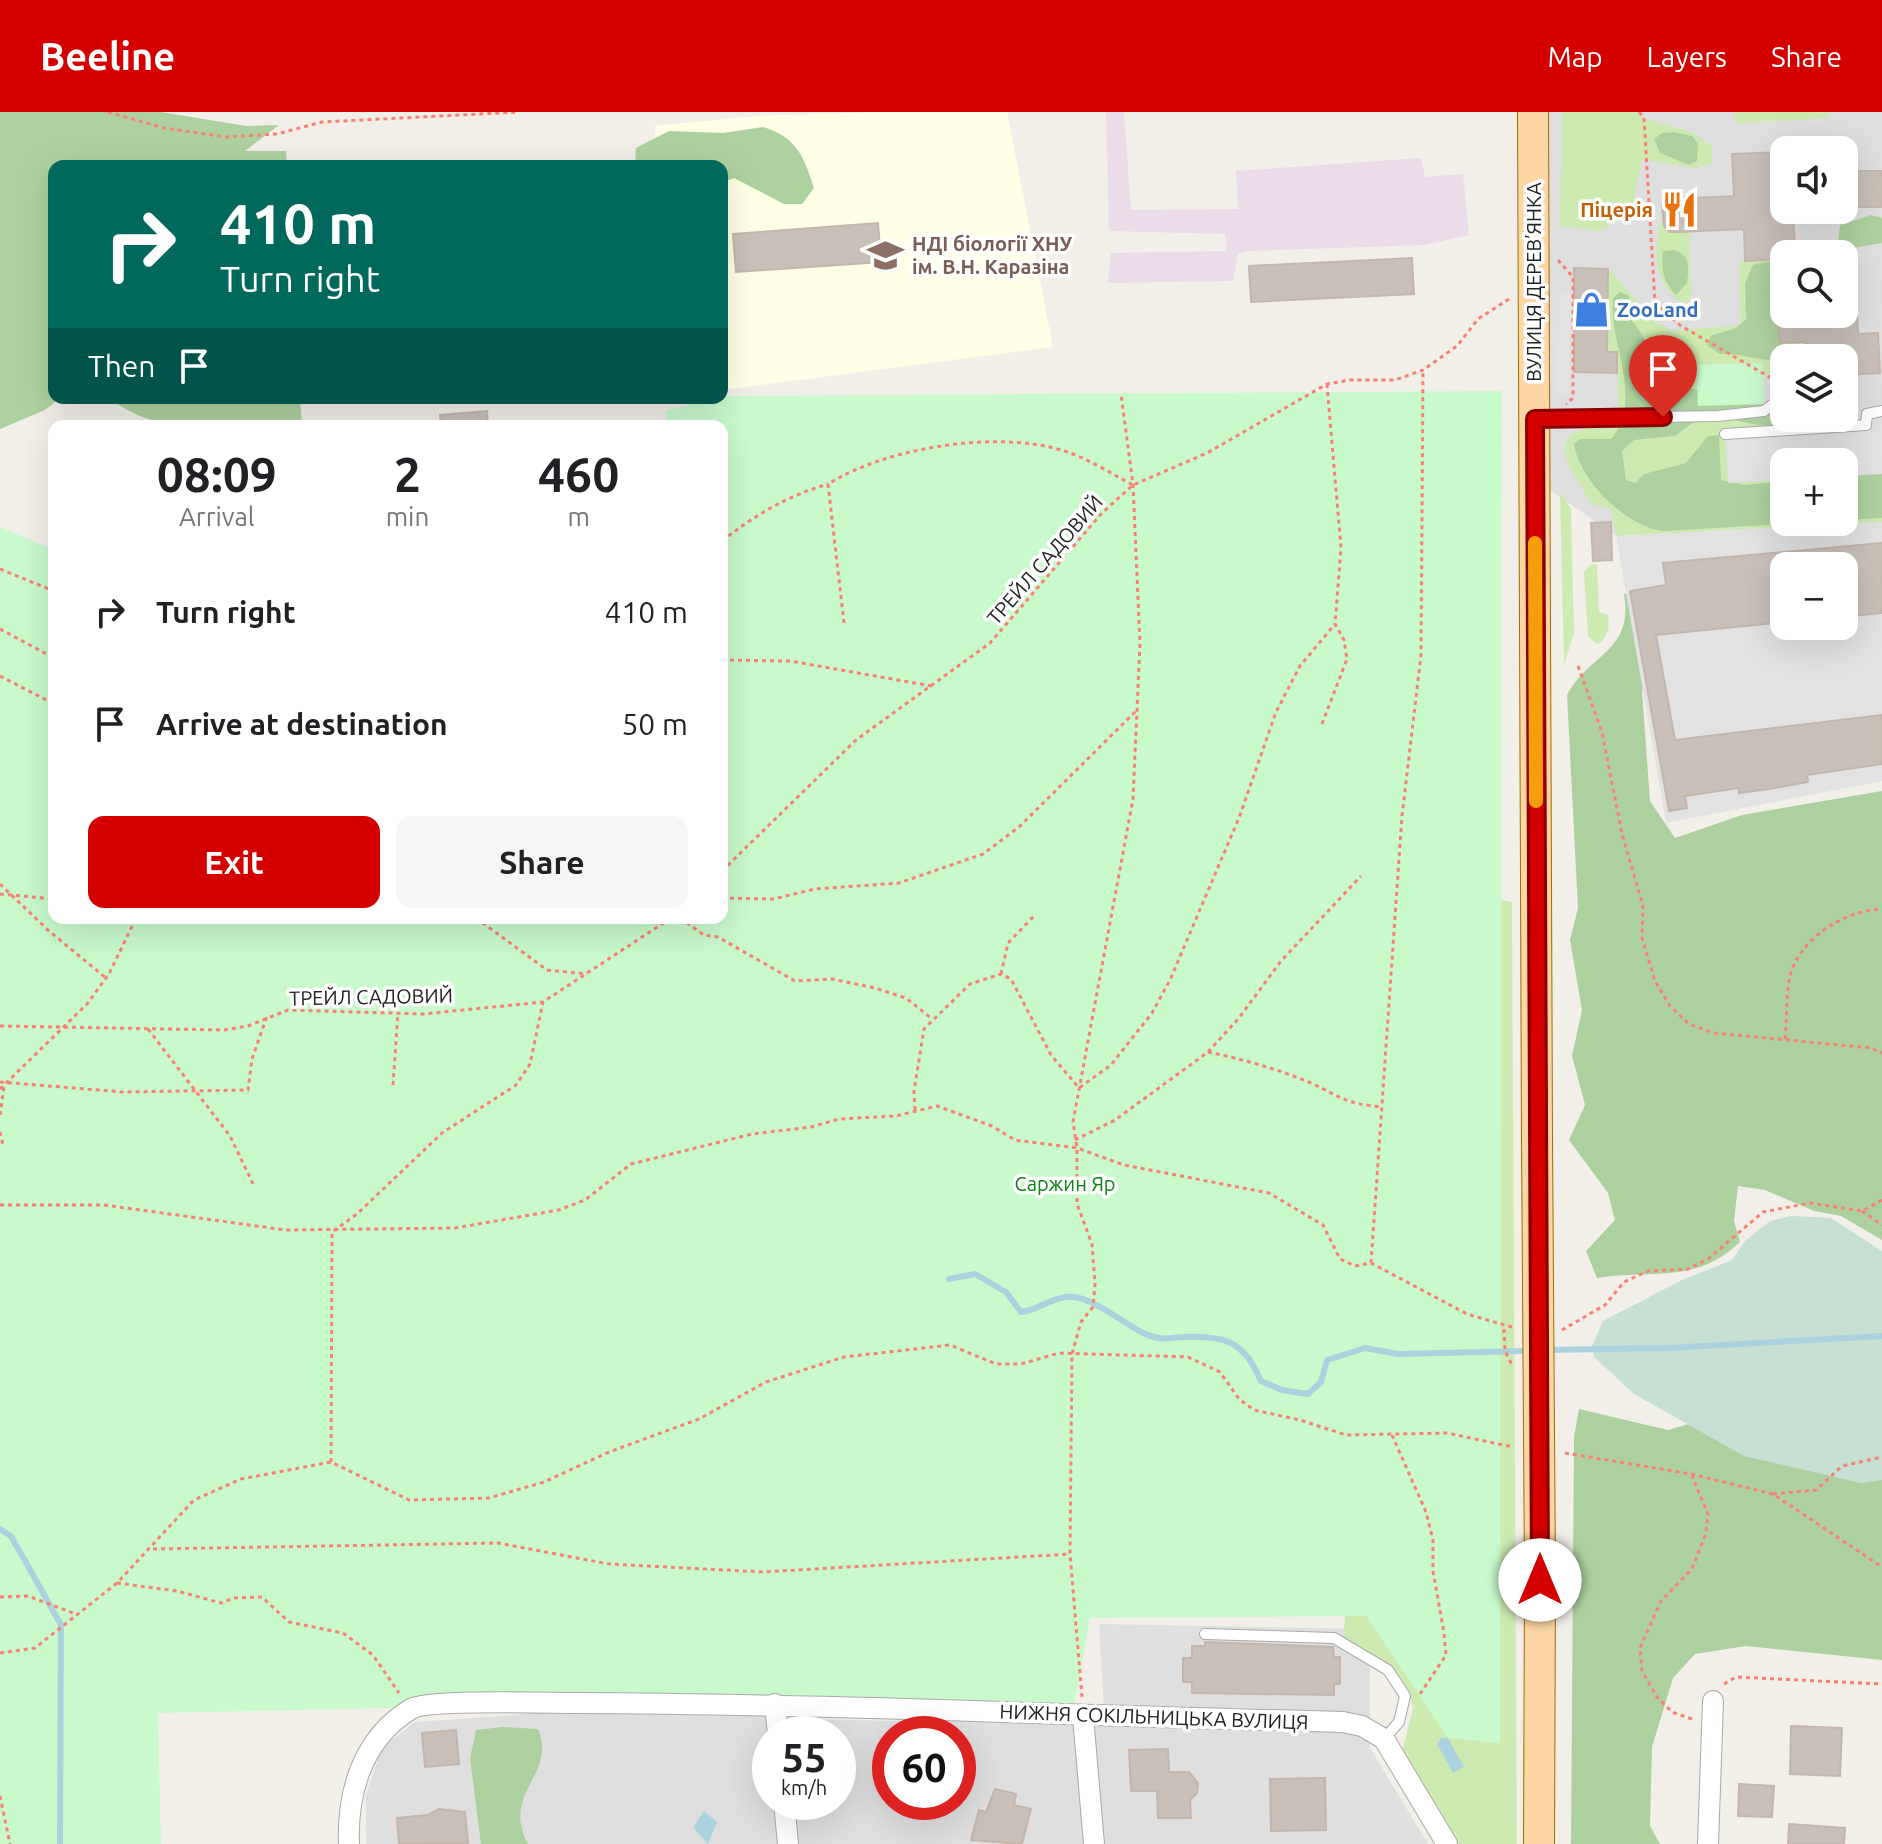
<!DOCTYPE html>
<html lang="en">
<head>
<meta charset="utf-8">
<style>
	:root { --surface:#fff; --page:#f6f6f6; --text:#202124; --muted:#757577; --accent:#d40000 }
	body { margin:0; font-family:Ubuntu,sans-serif; background:var(--page); color:var(--text); height:100vh; display:flex; flex-direction:column; font-size:30px; white-space:nowrap }
	* { box-sizing:border-box; margin:0 }
	p { font-size:26px; color:var(--muted) }
	.icon { flex:none; width:44px; height:44px; fill:none; stroke:currentColor; stroke-width:2; stroke-linecap:round; stroke-linejoin:round }
	.map { position:relative; flex:1; overflow:hidden }
	.side { position:absolute; left:48px; top:308px; width:680px; height:504px; display:flex; flex-direction:column; background:var(--surface); border-radius:16px; box-shadow:0 8px 32px #0002 }
	.side>* { flex:none }
	.top-card { position:absolute; left:48px; top:48px; width:680px; height:244px; border-radius:16px; box-shadow:0 8px 32px #0002; background:#00695c; color:#fff; overflow:hidden }
	.fabs { position:absolute; left:1770px; top:24px; display:grid; gap:16px }
	.fabs a { display:grid; place-items:center; width:88px; height:88px; border-radius:16px; background:var(--surface); box-shadow:0 8px 32px #0002; font-size:40px }
	.speed { position:absolute; left:752px; top:1604px; display:flex; gap:16px; font-size:40px; font-weight:700; text-align:center }
	.speed>* { display:grid; place-content:center; width:104px; height:104px; border-radius:50%; background:var(--surface); box-shadow:0 8px 32px #0002; line-height:1 }
	.speed small { font-size:20px; font-weight:400 }
	.speed .limit { border:12px solid #d22; background:#fff; color:#111 }
	.pin { position:absolute; display:grid; place-items:center; width:68px; height:68px; color:#fff; margin:-82px -34px; border-radius:50% 50% 50% 0; rotate:-45deg; box-shadow:0 0 8px #0007 }
	.pin .icon { rotate:45deg }
	.me { position:absolute; width:88px; margin:-44px; rotate:0deg; stroke-linejoin:round; filter:drop-shadow(0 0 6px #0008) }
	.turn { display:flex; align-items:center; gap:28px; height:168px; padding:0 40px; font-size:36px }
	.turn .icon { width:104px; height:104px; stroke-width:2.5 }
	.turn b { display:block; font-size:56px; line-height:68px }
	.then { display:flex; align-items:center; height:76px; padding:0 40px; background:#0003; gap:16px; font-size:30px }
	.eta { display:flex; justify-content:space-evenly; align-items:center; height:136px; text-align:center }
	.eta b { font-size:48px; font-weight:700; line-height:56px }
	.primary-button { display:flex; gap:16px; margin-top:auto; padding:16px 40px }
	.primary-button a { flex:1; height:92px; border-radius:16px; background:var(--accent); color:#fff; font-size:32px; font-weight:700; line-height:92px; text-align:center }
	.primary-button a+a { background:var(--page); color:var(--text) }
	ul { padding:0; list-style:none }
	li { display:flex; align-items:center; gap:24px; height:112px; padding:0 40px }
	li div { flex:1 }
	li b { display:block; font-size:30px }
	li em { font-style:normal }
	header { display:flex; align-items:center; gap:48px; box-sizing:border-box; height:112px; padding:0 40px; background:var(--accent); color:#fff }
	header strong { font-size:38px }
	nav { display:flex; gap:44px; margin-inline-start:auto; font-size:28px }
	.map>svg:first-child { display:block }
	.residential { fill:#e0dfdf; fill-rule:evenodd }
	.industrial { fill:#ebdbe8 }
	.education { fill:#ffffe5 }
	.grass { fill:#cdebb0 }
	.forest { fill:#add19e }
	.wetland { fill:#c6e0d4 }
	.park { fill:#c8facc }
	.parking { fill:#e2e2e2; fill-rule:evenodd }
	.water { fill:#aad3df }
	.lines { fill:none; stroke-linecap:round; stroke-linejoin:round }
	.stream { stroke:#aad3df; stroke-width:6 }
	.building { fill:#c7bfb8; stroke:#c4b6ab; stroke-width:2 }
	.lane-casing { stroke:#a9a9a9; stroke-width:12 }
	.street-casing { stroke:#a9a9a9; stroke-width:22 }
	.primary-casing { stroke:#a06b00; stroke-width:32 }
	.path { stroke:#fa8072; stroke-width:3; stroke-dasharray:4 4; stroke-linecap:butt }
	.lane { stroke:#fff; stroke-width:10 }
	.street { stroke:#fff; stroke-width:20 }
	.primary { stroke:#fcd6a4; stroke-width:30 }
	.primary-bridge-casing { stroke:#a06b00; stroke-width:32; stroke-linecap:butt }
	.primary-bridge { stroke:#fcd6a4; stroke-width:30 }
	.route-casing { stroke:#8a0000; stroke-width:20 }
	.route { stroke:#d40000; stroke-width:14 }
	.slow { stroke:#f59e0b; stroke-width:14 }
	.labels { text-anchor:middle; stroke-width:7; stroke-linejoin:round; paint-order:stroke }
	.food-label { font-size:20px; font-weight:bold; fill:#c56008; stroke:#fff; text-anchor:end }
	.education-label { font-size:20px; font-weight:bold; fill:#785e54; stroke:#fff; text-anchor:start }
	.street-label { font-size:20px; fill:#222; stroke:#fff }
	.shop-label { font-size:20px; font-weight:bold; fill:#366cbe; stroke:#fff; text-anchor:start }
	.park-label { font-size:20px; fill:#0c8416; stroke:#fff }
</style>
</head>
<body>
<header>
<strong>Beeline</strong>
<nav><a>Map</a><a>Layers</a><a>Share</a></nav>
</header>
<div class="map">
<svg width="1882" height="1732" viewBox="0 0 1882 1732">
	<rect width="100%" height="100%" fill="#f2efe9"/>
	<g class="residential">
		<path d="M1542 0H1882V410L1616 424 1543 373ZM1784 38H1844V98H1784ZM1784 142H1844V202H1784ZM1784 246H1844V306H1784ZM1784 350H1844V410H1784Z"/>
		<path d="M1099 1512 1370 1517V1636L1428 1732H366V1682L382 1636 415 1610 611 1596H764L795 1607 1105 1613ZM770 1622H838V1690H770ZM890 1622H958V1690H890Z"/>
	</g>
	<polygon class="industrial" points="1106,0 1124,0 1131,98 1238,97 1236,59 1421,46 1425,65 1463,62 1469,123 1424,133 1247,139 1238,142 1233,169 1108,171 1111,141 1227,139 1225,122 1109,119"/>
	<polygon class="education" points="878,0 1007,0 1053,235 722,278 722,54 656,54 655,14 757,4"/>
	<g class="grass">
		<polygon points="1562,0 1639,0 1644,6 1691,20 1712,34 1713,52 1692,56 1642,47 1631,101 1600,119 1560,114"/>
		<polygon points="1734,0 1831,0 1825,6 1745,11 1736,11"/>
		<path d="M1663 105 1670 120H1689L1692 184 1688 189 1681 190C1653 171 1652 134 1663 105Z"/>
		<path d="M1784 147V198H1778L1780 231 1801 230 1804 246H1784V260L1763 263 1764 291 1784 293V306H1809L1811 316 1728 370 1784 368V410H1844V364L1882 362V410L1616 424 1611 397 1592 393C1584 376 1545 334 1577 319 1587 315 1600 317 1610 315L1618 295 1617 241 1607 240 1608 156 1656 210 1673 219 1741 213 1739 149Z"/>
		<polygon points="1560,379 1571,397 1574,521 1564,553"/>
		<path d="M1591 452 1597 453 1599 500 1608 503C1610 514 1608 526 1598 532L1588 525 1584 460Z"/>
		<polygon points="1501,788 1512,790 1517,1732 1454,1732 1401,1643 1413,1597 1410,1582 1343,1527 1354,1409 1496,1596"/>
	</g>
	<g class="forest">
		<polygon points="0,0 161,0 246,14 279,13 245,39 286,39 287,54 54,54 54,286 60,286 45,298 0,317"/>
		<path d="M763 15C797 25 804 45 814 76L802 92H784L734 66 722 71V54H635L636 36 669 19 723 21Z"/>
		<polygon points="1674,20 1692,24 1698,32 1697,49 1689,53 1660,41 1654,27 1662,21"/>
		<polygon points="1871,103 1882,106 1882,131 1837,139 1840,113"/>
		<path d="M1673 138C1691 142 1689 156 1687 171L1676 183C1663 170 1661 157 1663 139Z"/>
		<path d="M1765 150H1784V193L1776 201 1787 246C1765 253 1743 240 1720 242L1708 234 1710 224 1736 216 1746 207 1745 172 1753 153Z"/>
		<path d="M1620 180 1628 183 1633 194 1632 209C1651 230 1653 259 1681 273 1707 286 1738 264 1764 295L1784 293V306L1806 307C1776 324 1737 307 1706 301L1675 324 1634 328 1622 339 1626 368 1635 371 1644 362 1686 351 1708 324 1719 323 1721 368 1745 373 1784 369V410H1818L1664 419C1627 416 1579 368 1574 332L1580 327H1611C1645 287 1608 231 1613 186Z"/>
		<path d="M108 286H300L302 314H242L232 309C180 315 153 317 108 286Z"/>
		<polygon points="1882,361 1882,406 1844,408 1844,364"/>
		<path d="M1632 480 1646 568 1642 579 1650 689 1675 726 1742 703 1882 679V1128L1841 1104 1814 1099 1765 1078 1738 1074 1734 1109 1740 1130C1695 1173 1652 1157 1597 1166L1586 1139 1615 1108 1608 1081 1569 1028 1585 993 1572 944 1582 898 1570 828 1578 796 1567 583C1589 541 1634 540 1624 482Z"/>
		<polygon points="1579,1297 1668,1318 1706,1307 1882,1359 1882,1548 1746,1534 1695,1542 1673,1566 1652,1635 1650,1714 1660,1732 1571,1732 1574,1325"/>
		<path d="M502 1615 538 1617C558 1663 500 1680 528 1732H481L470 1646 476 1618Z"/>
	</g>
	<polygon class="wetland" points="1791,1104 1831,1106 1882,1139 1882,1368 1861,1371 1744,1344 1634,1282 1594,1245 1592,1234 1603,1209 1682,1168 1732,1148 1745,1129 1770,1109"/>
	<g class="park">
		<polygon points="1763,251 1764,292 1698,294 1696,253"/>
		<polygon points="1502,279 1500,1631 1448,1626 1366,1504 1090,1506 1074,1594 870,1586 158,1601 161,1732 0,1732 0,415 54,438 54,806 722,806 722,314 666,314 666,299 722,284"/>
	</g>
	<g class="parking">
		<polygon points="1560,182 1571,182 1569,284 1557,283"/>
		<polygon points="1882,312 1882,362 1844,364 1844,350 1784,350 1784,368 1728,371 1725,321"/>
		<path d="M1882 410V669L1666 711 1616 424ZM1784 454H1844V514H1784Z"/>
	</g>
	<g class="water">
		<polygon points="1441,1626 1448,1626 1464,1655 1453,1661 1437,1632"/>
		<polygon points="704,1699 717,1710 708,1732 693,1715"/>
	</g>
	<g class="lines">
		<g class="stream">
			<path d="M949 1167 975 1162 1006 1180 1021 1200C1039 1198 1054 1183 1074 1185 1103 1189 1133 1222 1158 1226 1165 1228 1175 1225 1183 1225 1225 1223 1244 1229 1261 1269L1282 1278 1308 1282 1321 1270 1327 1248 1365 1236 1398 1242 1531 1239"/>
			<polyline points="1546,1238 1668,1236 1882,1224"/>
			<polyline points="0,1417 11,1424 61,1513 60,1732"/>
		</g>
	</g>
	<g class="building">
		<polygon points="1784,40 1784,98 1793,98 1795,142 1784,142 1784,147 1745,149 1744,117 1679,120 1670,120 1664,114 1662,92 1677,90 1676,87 1734,84 1732,42"/>
		<polygon points="1857,59 1882,59 1882,95 1844,95 1844,79 1856,79"/>
		<polygon points="878,111 881,150 736,160 733,122"/>
		<polygon points="1412,146 1414,182 1251,190 1249,154"/>
		<polygon points="1574,156 1608,157 1607,240 1617,240 1617,261 1574,260"/>
		<polygon points="1778,202 1857,202 1858,222 1878,221 1880,261 1844,263 1844,246 1806,246 1805,230 1780,231"/>
		<polygon points="487,299 488,314 441,314 440,303"/>
		<polygon points="1611,410 1612,448 1593,449 1591,411"/>
		<polygon points="1882,431 1882,501 1844,505 1844,454 1784,454 1784,510 1656,523 1675,628 1882,603 1882,652 1807,663 1808,670 1769,677 1739,681 1739,676 1685,684 1687,696 1669,699 1630,479 1666,473 1663,451"/>
		<polygon points="1205,1530 1333,1535 1334,1545 1340,1545 1340,1572 1334,1572 1334,1583 1192,1581 1192,1570 1183,1570 1183,1546 1192,1546 1192,1534 1205,1534"/>
		<polygon points="1791,1614 1842,1616 1840,1664 1790,1662"/>
		<polygon points="456,1618 459,1652 425,1655 422,1621"/>
		<polygon points="1168,1637 1169,1660 1189,1660 1198,1671 1197,1681 1190,1688 1191,1706 1158,1706 1157,1679 1131,1679 1129,1638"/>
		<polygon points="1325,1666 1326,1718 1271,1719 1270,1667"/>
		<polygon points="1739,1672 1774,1674 1772,1705 1738,1704"/>
		<polygon points="995,1677 1016,1682 1014,1693 1031,1697 1022,1732 971,1728 979,1698 986,1700"/>
		<polygon points="439,1697 465,1700 468,1731 399,1732 397,1706 428,1703"/>
		<polygon points="1789,1712 1845,1716 1844,1732 1788,1732"/>
	</g>
	<g class="lines">
		<defs>
			<g id="lane">
				<polyline points="1537,307 1718,304 1764,299 1784,284"/>
				<polyline points="1725,322 1866,313 1867,302 1882,299"/>
				<polyline points="1205,1522 1334,1526 1388,1558 1405,1584 1399,1610 1384,1627"/>
			</g>
			<g id="street">
				<polyline points="775,1592 778,1622"/>
				<polyline points="1083,1604 1094,1732"/>
				<polyline points="784,1690 788,1732"/>
				<path d="M349 1732C347 1679 363 1626 411 1597 427 1587 547 1591 574 1591 830 1592 1087 1604 1343 1610L1362 1614 1384 1627 1447 1732"/>
				<polyline points="1708,1732 1713,1589"/>
			</g>
			<g id="primary">
				<polyline points="1533,0 1537,1026"/>
				<polyline points="1539,1732 1540,1468"/>
			</g>
		</defs>
		<use href="#lane" class="lane-casing"/>
		<use href="#street" class="street-casing"/>
		<use href="#primary" class="primary-casing"/>
		<g class="path">
			<polyline points="108,0 164,16 226,25 277,22 322,10 519,0"/>
			<polyline points="1639,0 1644,6 1655,191 1681,214 1778,270"/>
			<polyline points="1558,148 1573,165 1573,286 1566,292"/>
			<path d="M722 429C755 403 787 384 828 372"/>
			<polyline points="0,457 54,479"/>
			<path d="M844 511 828 372C886 336 994 318 1061 338 1086 345 1110 361 1133 373"/>
			<polyline points="0,517 54,546"/>
			<polyline points="722,548 790,549 932,574"/>
			<polyline points="1578,554 1602,620 1622,722 1643,794 1642,826 1655,869 1670,894 1689,912 1714,921 1871,936 1882,941"/>
			<polyline points="0,564 54,592"/>
			<polyline points="1322,612 1347,547 1344,528 1335,512 1341,436 1327,273"/>
			<polyline points="722,759 856,628 990,531 1102,401 1133,373 1207,341 1327,272 1350,268 1395,268 1423,258 1457,234 1478,207 1509,187"/>
			<polyline points="0,772 49,819 106,866"/>
			<polyline points="0,782 54,787"/>
			<polyline points="722,786 773,787 815,777 899,771 983,742 1019,715 1138,597"/>
			<polyline points="476,806 547,858 587,862"/>
			<polyline points="680,806 704,823 718,825 795,869 832,867 875,876 906,886 931,906"/>
			<polyline points="1001,862 1008,831 1034,804"/>
			<polyline points="0,914 224,918 248,914 288,898 423,902 543,890 671,806"/>
			<polyline points="148,917 230,1024 254,1074"/>
			<path d="M1785 927C1787 909 1786 872 1792 857 1807 822 1845 799 1882 797"/>
			<path d="M1208 940C1242 947 1278 957 1311 971 1343 986 1344 991 1381 995"/>
			<polyline points="0,970 123,980 248,978 252,947 267,904"/>
			<polyline points="393,973 398,900"/>
			<polyline points="0,977 87,892 109,862 136,806"/>
			<polyline points="915,998 914,979 924,917 970,872 1001,862 1011,867 1051,943 1079,976 1111,953 1152,901 1170,868 1239,706 1276,600 1300,554 1335,512"/>
			<polyline points="0,1003 4,975"/>
			<polyline points="0,1020 3,1033"/>
			<polyline points="1075,1028 1115,1008 1208,940 1239,906 1281,849 1361,764"/>
			<polyline points="0,1093 104,1093 286,1118 455,1116 559,1098 585,1088 631,1052 752,1022 811,1015 839,1007 896,1004 937,994 992,1014 1015,1028 1077,1036 1124,1053 1269,1081 1323,1113 1340,1147 1355,1154 1371,1151 1467,1202 1515,1216"/>
			<polyline points="1862,1099 1882,1113"/>
			<polyline points="1371,1151 1402,704 1421,543 1423,258"/>
			<polyline points="1504,1217 1505,1239 1513,1255"/>
			<polyline points="1562,1218 1605,1193 1624,1170 1648,1159 1688,1157 1708,1147 1763,1100 1810,1091 1862,1099 1882,1088"/>
			<polyline points="1392,1323 1426,1400 1433,1428 1433,1459 1444,1521 1446,1543 1420,1582"/>
			<polyline points="1565,1341 1691,1362 1773,1382 1882,1455"/>
			<polyline points="331,1350 332,1120 357,1102 442,1021 516,973 530,952 543,890"/>
			<polyline points="1773,1382 1816,1378 1842,1354 1882,1345"/>
			<polyline points="153,1437 498,1431 609,1452 763,1460 1070,1442"/>
			<polyline points="117,1471 177,1479 221,1491 234,1486 262,1485 289,1510 343,1521 373,1543 399,1581"/>
			<polyline points="0,1485 28,1484 73,1501"/>
			<polyline points="0,1541 35,1536 117,1471 194,1388 241,1367 331,1350 409,1388 489,1386 544,1370 609,1340 699,1307 766,1270 844,1245 950,1233 996,1252 1021,1252 1059,1241 1188,1245 1220,1260 1239,1287 1254,1298 1300,1308 1346,1323 1447,1321 1513,1335"/>
			<polyline points="1724,1572 1736,1565 1882,1572"/>
			<polyline points="1082,1585 1070,1442 1072,1242 1081,1210 1093,1195 1095,1172 1092,1132 1077,1092 1077,1036 1073,1010 1133,687 1140,531 1133,373 1121,282"/>
			<polyline points="1692,1607 1672,1600 1657,1585 1642,1559 1640,1536 1661,1489 1692,1457 1706,1421 1708,1402 1692,1364"/>
			<polyline points="0,1684 10,1732"/>
		</g>
		<use href="#lane" class="lane"/>
		<use href="#street" class="street"/>
		<use href="#primary" class="primary"/>
		<defs>
			<polyline id="primary-bridge" points="1537,1026 1540,1468"/>
		</defs>
		<use href="#primary-bridge" class="primary-bridge-casing"/>
		<use href="#primary-bridge" class="primary-bridge"/>
	</g>
	<g class="lines">
		<defs>
			<polyline id="route" points="1540,1468 1535,307 1663,305"/>
		</defs>
		<use href="#route" class="route-casing"/>
		<use href="#route" class="route"/>
		<polyline class="slow" points="1535,431 1536,689"/>
	</g>
	<defs>
		<symbol id="restaurant-bare" viewBox="-9 -9 18 18"><path d="M-5-6h1v4h1v-4h1v4h1v-4h1v5L-1.5 .5V6h-2V.5L-5-1ZM5-6V6H3V1.5H1.5Q1.5-4 5-6Z" fill="#e8710a" stroke="#fff" stroke-width="2.5" paint-order="stroke"/></symbol>
		<symbol id="university-bare" viewBox="-9 -9 18 18"><path d="M0-5L7-2L0 1L-7-2ZM-4 1L0 2.5L4 1V4Q0 6-4 4Z" fill="#8d6e63" stroke="#fff" stroke-width="2.5" paint-order="stroke"/></symbol>
		<symbol id="shop-bare" viewBox="-9 -9 18 18"><path d="M-5-2.5h2.3a2.7 3.5 0 0 1 5.4 0H5L5.5 6h-11ZM-1.5-2.5h3a1.5 2.3 0 0 0-3 0Z" fill="#3f7fe0" stroke="#fff" stroke-width="2.5" paint-order="stroke"/></symbol>
	</defs>
	<g fill-rule="evenodd">
		<use href="#restaurant-bare" x="1654" y="72" width="51" height="51"/>
		<use href="#university-bare" x="860" y="118" width="51" height="51"/>
		<use href="#shop-bare" x="1566" y="172" width="51" height="51"/>
	</g>
	<g class="labels">
		<g class="food-label">
			<text x="1653" y="105">Піцерія</text>
		</g>
		<g class="education-label">
			<text x="912" y="139">НДІ біології ХНУ<tspan x="912" dy="23">ім. В.Н. Каразіна</tspan></text>
		</g>
		<g class="street-label">
			<text transform="translate(1534 170) rotate(-90)" y="7">ВУЛИЦЯ ДЕРЕВ’ЯНКА</text>
			<text transform="translate(1045 448) rotate(-49)" y="7">ТРЕЙЛ САДОВИЙ</text>
			<text transform="translate(371 885) rotate(-1)" y="7">ТРЕЙЛ САДОВИЙ</text>
			<text transform="translate(1154 1605) rotate(2)" y="7">НИЖНЯ СОКІЛЬНИЦЬКА ВУЛИЦЯ</text>
		</g>
		<g class="shop-label">
			<text x="1617" y="205">ZooLand</text>
		</g>
		<g class="park-label">
			<text x="1065" y="1079">Саржин Яр</text>
		</g>
	</g>
</svg>
<div class="fabs">
<a><svg class="icon" aria-label="sound" viewBox="0 0 24 24"><path d="M4 9h4l5-4v14l-5-4H4zM17 9q2 3 0 6"/></svg></a>
<a><svg class="icon" aria-label="search" viewBox="0 0 24 24"><circle cx="10" cy="10" r="6"/><path d="M15 15l6 6"/></svg></a>
<a><svg class="icon" aria-label="layers" viewBox="0 0 24 24"><path d="M12 4l9 5-9 5-9-5zM3 14l9 5 9-5"/></svg></a>
<a>+</a>
<a>−</a>
</div>
<div class="speed"><div>55<small>km/h</small></div><div class="limit">60</div></div>
<div class="pin" style="left:1663px;top:305px;background:#d93025"><svg class="icon" aria-label="arrive" viewBox="0 0 24 24"><path d="M6 21V4h12l-3 4 3 4H6"/></svg></div>
<svg class="me" style="left:1540px;top:1468px" viewBox="-20 -20 40 40"><circle r="19" fill="#fff"/><path d="M0-13L10 11 0 6-10 11z" fill="#d40000"/></svg>
<div class="top-card">
<div class="turn"><svg class="icon" aria-label="right" viewBox="0 0 24 24"><path d="M7 20v-9h11M14 6l5 5-5 5"/></svg><div><b>410 m</b>Turn right</div></div>
<div class="then">Then<svg class="icon" aria-label="arrive" viewBox="0 0 24 24"><path d="M6 21V4h12l-3 4 3 4H6"/></svg></div>
</div>
<section class="side">
<div class="eta">
<div><b>08:09</b><p>Arrival</p></div>
<div><b>2</b><p>min</p></div>
<div><b>460</b><p>m</p></div>
</div>
<ul>
<li><svg class="icon" aria-label="right" viewBox="0 0 24 24"><path d="M7 20v-9h11M14 6l5 5-5 5"/></svg><div><b>Turn right</b></div><em>410 m</em></li>
<li><svg class="icon" aria-label="arrive" viewBox="0 0 24 24"><path d="M6 21V4h12l-3 4 3 4H6"/></svg><div><b>Arrive at destination</b></div><em>50 m</em></li>
</ul>
<div class="primary-button"><a>Exit</a><a>Share</a></div>
</section>
</div>
</body>
</html>
